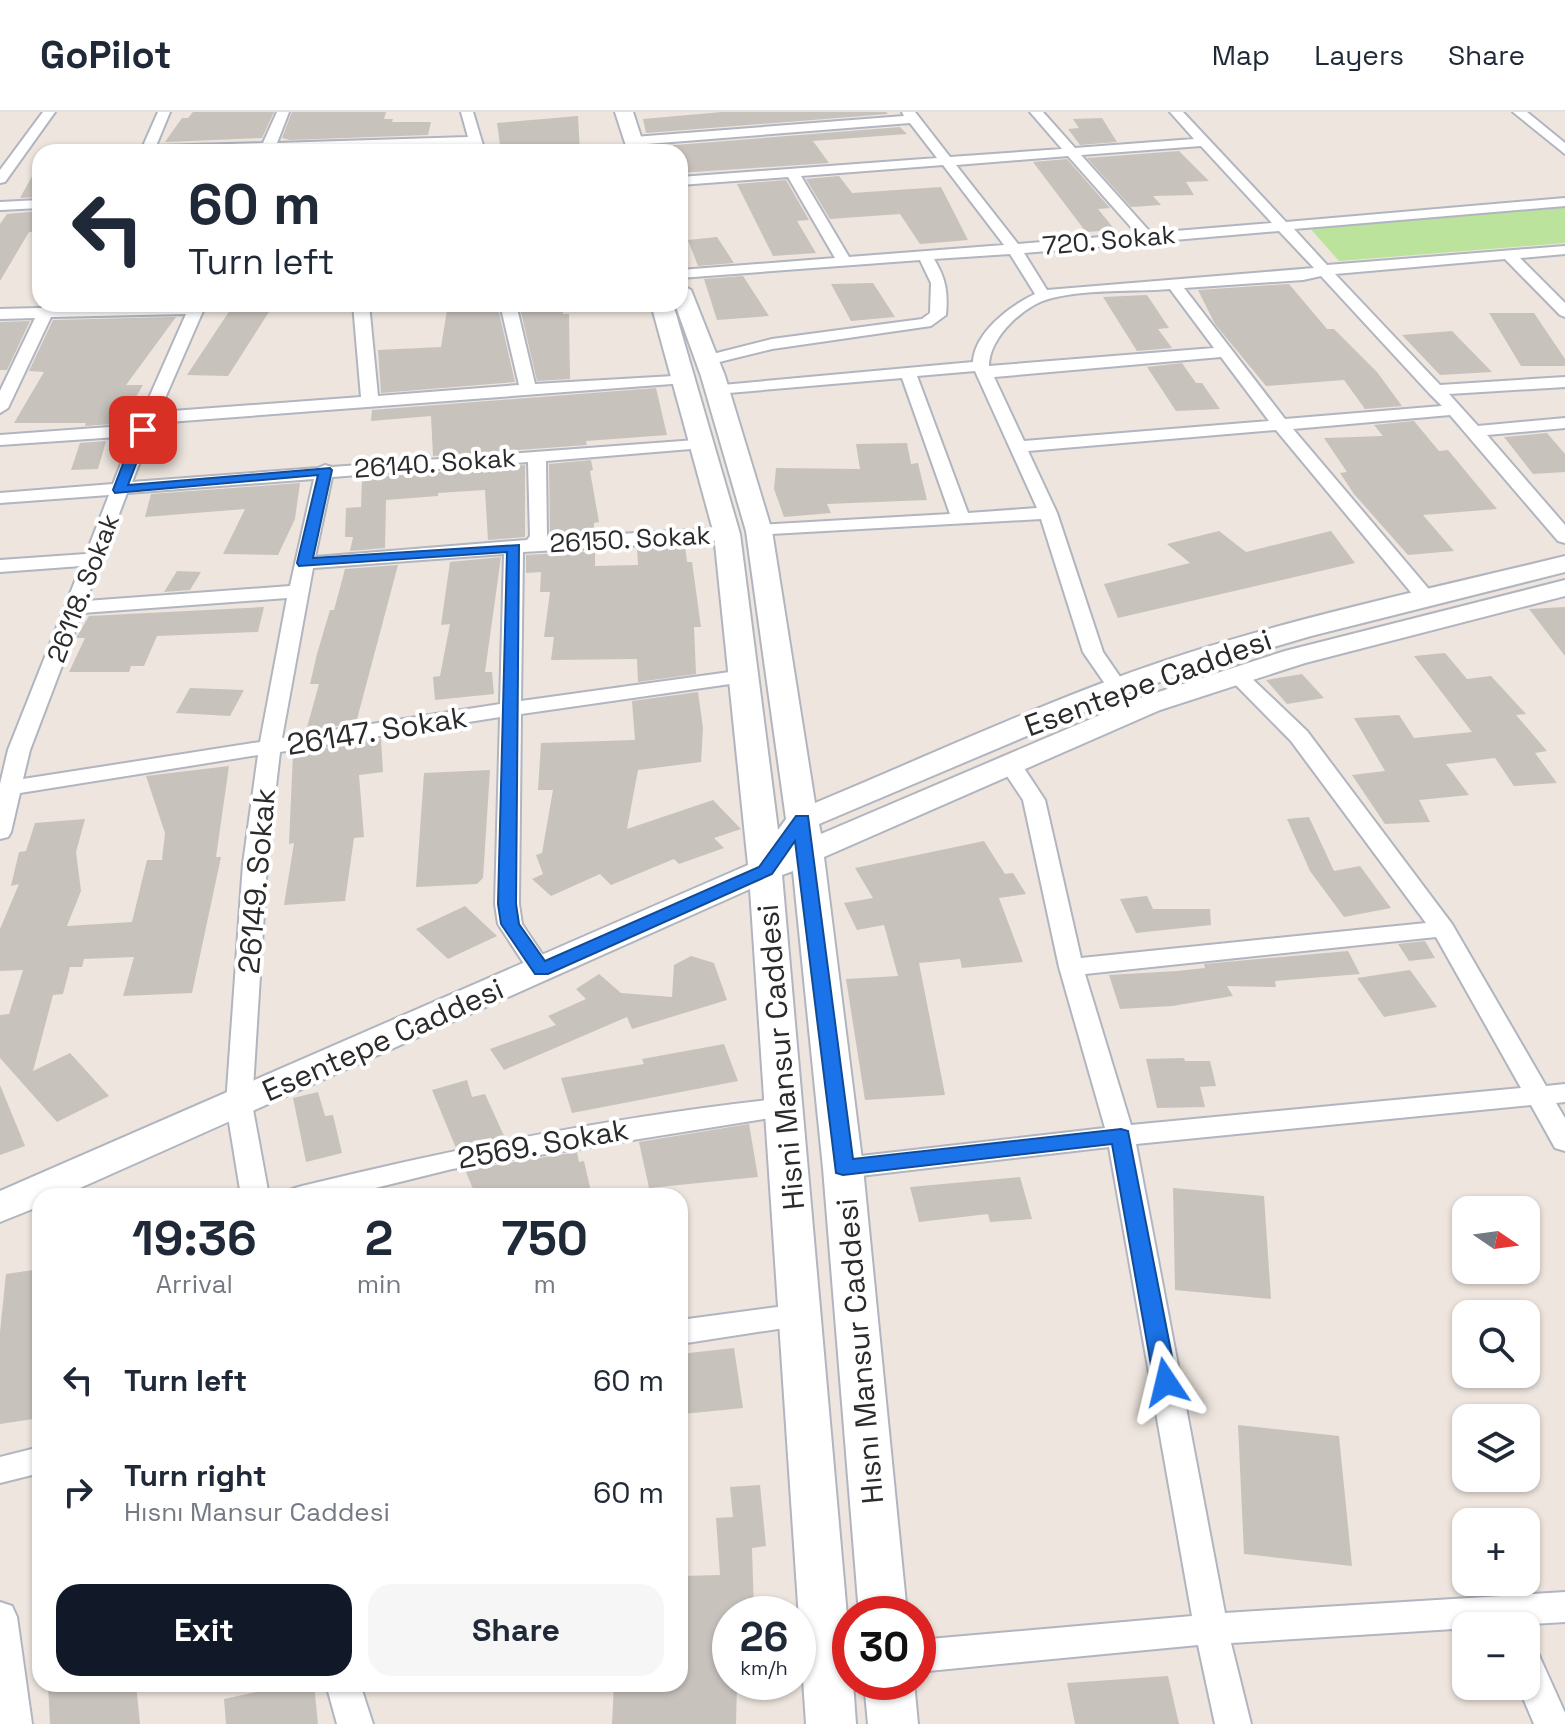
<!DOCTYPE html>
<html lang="en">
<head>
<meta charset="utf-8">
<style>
	:root { --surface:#fff; --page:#f6f6f7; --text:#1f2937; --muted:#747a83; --line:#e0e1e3; --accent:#111827 }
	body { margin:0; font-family:"Space Grotesk",sans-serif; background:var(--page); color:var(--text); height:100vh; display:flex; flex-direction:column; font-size:30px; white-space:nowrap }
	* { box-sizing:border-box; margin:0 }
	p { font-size:26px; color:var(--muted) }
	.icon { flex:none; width:44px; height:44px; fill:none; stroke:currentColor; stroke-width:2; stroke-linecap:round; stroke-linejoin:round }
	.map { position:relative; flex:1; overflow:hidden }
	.details { position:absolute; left:32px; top:1076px; width:656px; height:504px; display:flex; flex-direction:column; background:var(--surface); border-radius:24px; box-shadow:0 2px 6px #0004 }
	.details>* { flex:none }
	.top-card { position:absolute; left:32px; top:32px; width:656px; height:168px; border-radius:24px; box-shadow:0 2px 6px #0004; background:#fff; color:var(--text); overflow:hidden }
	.needle { width:52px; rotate:103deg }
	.fabs { position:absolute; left:1452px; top:1084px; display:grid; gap:16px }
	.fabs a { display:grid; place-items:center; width:88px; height:88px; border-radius:16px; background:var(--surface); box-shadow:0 2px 6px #0004; font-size:40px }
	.speed { position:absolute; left:712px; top:1484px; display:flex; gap:16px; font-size:40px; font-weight:700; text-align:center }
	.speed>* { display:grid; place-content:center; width:104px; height:104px; border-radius:50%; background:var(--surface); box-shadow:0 2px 6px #0004; line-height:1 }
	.speed small { font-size:20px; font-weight:400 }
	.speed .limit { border:12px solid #d22; background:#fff; color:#111 }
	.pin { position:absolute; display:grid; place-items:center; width:68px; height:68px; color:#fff; margin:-34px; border-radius:16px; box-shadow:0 4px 12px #0006 }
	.me { position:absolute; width:88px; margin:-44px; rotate:350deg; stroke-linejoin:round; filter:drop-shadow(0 0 6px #0008) }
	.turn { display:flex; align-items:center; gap:28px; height:168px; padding:0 24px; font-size:36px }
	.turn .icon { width:104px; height:104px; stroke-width:2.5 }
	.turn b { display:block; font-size:56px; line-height:68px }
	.eta { display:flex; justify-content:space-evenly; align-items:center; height:136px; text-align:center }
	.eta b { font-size:48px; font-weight:600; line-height:56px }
	.button { display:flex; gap:16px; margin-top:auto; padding:16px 24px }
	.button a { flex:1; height:92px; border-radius:24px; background:var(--accent); color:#fff; font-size:32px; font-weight:600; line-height:92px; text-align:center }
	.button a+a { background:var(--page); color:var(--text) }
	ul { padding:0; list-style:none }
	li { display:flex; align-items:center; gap:24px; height:112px; padding:0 24px }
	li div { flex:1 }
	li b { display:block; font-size:30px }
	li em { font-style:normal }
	header { display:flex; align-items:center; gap:48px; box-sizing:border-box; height:112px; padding:0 40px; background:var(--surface); border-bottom:2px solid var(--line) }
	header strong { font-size:38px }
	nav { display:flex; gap:44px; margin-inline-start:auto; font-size:28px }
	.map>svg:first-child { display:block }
	.green { fill:#bbe39b }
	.building { fill:#c8c2bd }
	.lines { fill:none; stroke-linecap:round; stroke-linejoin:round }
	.street-casing { stroke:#b1b5bf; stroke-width:4 }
	.secondary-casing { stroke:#b1b5bf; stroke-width:4 }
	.street { fill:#fff; fill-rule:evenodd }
	.secondary { fill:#fff; fill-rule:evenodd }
	.route { fill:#1a73e8; stroke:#114b97; stroke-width:2 }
	.labels { text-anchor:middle; stroke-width:8; stroke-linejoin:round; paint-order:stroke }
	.far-street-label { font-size:26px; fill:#2b2b2b; stroke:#fff }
	.street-label { font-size:30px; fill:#2b2b2b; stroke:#fff }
</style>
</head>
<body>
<header>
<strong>GoPilot</strong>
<nav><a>Map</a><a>Layers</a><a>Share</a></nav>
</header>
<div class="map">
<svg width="1565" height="1612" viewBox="0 0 1565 1612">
	<rect width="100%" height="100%" fill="#ede5de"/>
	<polygon class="green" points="1565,95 1565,131 1339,149 1308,114"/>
	<g class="building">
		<polygon points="193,0 274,0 262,26 165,30 182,6 188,6"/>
		<polygon points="292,0 386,0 384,7 393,7 392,10 431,10 428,23 290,28 282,26"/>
		<polygon points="722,0 886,0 888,2 646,21 643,7"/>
		<polygon points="578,4 580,40 501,40 497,11"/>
		<polygon points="1102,6 1117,30 1080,33 1068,17 1079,16 1073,7"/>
		<polygon points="900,15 907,22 813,29 829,51 680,61 680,40 651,40 650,35"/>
		<polygon points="1179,39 1209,69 1186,70 1194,83 1153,84 1161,93 1131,95 1087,46"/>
		<polygon points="1067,47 1110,96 1098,97 1115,118 1086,120 1033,50"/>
		<polygon points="40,50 40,85 20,86"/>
		<polygon points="839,64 852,81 941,75 968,128 920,132 900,102 830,107 806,67"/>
		<polygon points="786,68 809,108 797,109 816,141 773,144 737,72"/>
		<polygon points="40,99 40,120 29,120 0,169 0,112 7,102"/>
		<polygon points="717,125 734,151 698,154 688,128"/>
		<polygon points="743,164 769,204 717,208 704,167"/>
		<polygon points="873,171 895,205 851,209 831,172"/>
		<polygon points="1289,172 1327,217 1334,217 1377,260 1402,294 1365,297 1344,268 1266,274 1215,212 1198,178"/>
		<polygon points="1147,183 1169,216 1158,217 1172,236 1137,239 1103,185"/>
		<polygon points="234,192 274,192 228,264 187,263"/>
		<polygon points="448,192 497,192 515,270 381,281 378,238 441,235"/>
		<polygon points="519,192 563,192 563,202 569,202 570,267 537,269"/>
		<polygon points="1489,201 1534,201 1565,247 1565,254 1521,254"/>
		<polygon points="176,205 126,273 143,273 123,307 112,307 111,312 85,314 86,311 14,311 44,260 29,259 53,208"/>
		<polygon points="30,209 7,258 0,258 0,210"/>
		<polygon points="1452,219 1492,260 1440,263 1402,223"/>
		<polygon points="1182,251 1196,271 1202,271 1220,297 1176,299 1147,255"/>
		<polygon points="656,276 667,323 586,329 587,333 433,344 431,304 371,309 372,298"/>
		<polygon points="1414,309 1439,339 1448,338 1497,397 1423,403 1454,439 1408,443 1354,382 1340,361 1347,360 1324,326 1383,324 1374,313"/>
		<polygon points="1547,321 1565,342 1565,360 1533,362 1504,325"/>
		<polygon points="106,329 98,357 71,358 80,331"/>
		<polygon points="907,331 911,352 918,351 927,388 827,392 831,401 784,405 774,377 776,356 860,357 856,332"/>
		<polygon points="591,348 593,358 590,359 599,410 594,411 594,420 550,423 549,352"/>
		<polygon points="525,353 525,425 488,428 485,378 438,381 438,384 386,388 385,436 350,439 353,425 345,425 346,396 361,395 362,366"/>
		<polygon points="300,371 295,407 278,443 223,442 245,397 145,405 151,382"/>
		<polygon points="1219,419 1246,440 1331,419 1355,451 1118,506 1104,472 1190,451 1167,432"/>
		<polygon points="685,433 687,450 692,450 701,515 694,515 696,562 638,570 637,547 551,548 554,525 544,525 550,480 540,480 541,460 526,461 526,443 595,439 595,454 638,453 637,436"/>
		<polygon points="501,445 485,560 492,560 494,582 435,588 433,565 440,564 450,512 441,513 450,450"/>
		<polygon points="398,453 356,611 306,619 319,572 310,572 317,542 330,498 334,498 345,457"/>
		<polygon points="177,459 201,460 190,478 164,480"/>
		<polygon points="264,495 258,520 157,524 144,554 131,554 129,560 69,560 85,526 76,526 89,504"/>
		<polygon points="1565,495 1565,544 1529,497"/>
		<polygon points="1445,541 1467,567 1491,564 1526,602 1516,603 1547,639 1535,641 1557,671 1514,674 1495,646 1446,652 1469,683 1419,688 1430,710 1385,712 1352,663 1385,659 1354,606 1399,603 1414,626 1472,620 1414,544"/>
		<polygon points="1302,562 1324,586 1287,592 1266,568"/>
		<polygon points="190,576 244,578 230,604 176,601"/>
		<polygon points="698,580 703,616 701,650 638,658 627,717 713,688 741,717 714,726 724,736 679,752 674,747 611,773 600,762 551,784 532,767 543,762 536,743 542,741 553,678 538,678 541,631 635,628 632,589"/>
		<polygon points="381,627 383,660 359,663 364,725 354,726 345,789 284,793 294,731 289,732 293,641"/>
		<polygon points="229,654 216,745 221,745 192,881 123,884 134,845 84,847 82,855 70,855 63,882 53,883 33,959 70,941 109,984 57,1010 0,946 0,903 9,902 23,858 0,859 0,817 19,772 11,774 19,740 26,739 35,711 85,707 76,740 81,779 67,814 132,810 147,748 162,748 165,721 146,664"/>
		<polygon points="490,658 483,766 477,772 416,775 424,661"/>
		<polygon points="1309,705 1334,759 1360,754 1391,796 1344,805 1310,759 1287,707"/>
		<polygon points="984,729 1005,762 1013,761 1026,782 999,786 1023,850 962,856 960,847 919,851 945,983 865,988 846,867 898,864 884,813 857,818 844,791 873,786 855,756"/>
		<polygon points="1147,784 1153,797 1210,797 1211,813 1136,821 1120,787"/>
		<polygon points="465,794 497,824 448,847 416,817"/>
		<polygon points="1425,829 1435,846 1409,849 1398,832"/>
		<polygon points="1348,839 1360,862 1275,869 1276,875 1227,874 1233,884 1172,894 1120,897 1109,863 1177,859 1205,856 1204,852"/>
		<polygon points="691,844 714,851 727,888 632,917 627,905 504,958 490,937 556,913 548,904 586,887 576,877 599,862 621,881 672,885 674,853"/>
		<polygon points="1410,858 1437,895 1384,905 1357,866"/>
		<polygon points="724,932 738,969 572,1001 561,966 644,952 642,947"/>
		<polygon points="1184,946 1185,949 1210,949 1216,974 1200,975 1205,995 1157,996 1146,947"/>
		<polygon points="467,968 472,985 485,982 505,1026 456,1036 432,978"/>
		<polygon points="0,973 25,1034 0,1043"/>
		<polygon points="318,980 325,1004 333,1003 342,1041 306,1050 293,986"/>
		<polygon points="749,1012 758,1065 649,1076 639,1030"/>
		<polygon points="577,1040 579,1050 584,1049 592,1084 476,1084 465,1058"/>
		<polygon points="1020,1065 1032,1107 990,1110 988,1102 919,1110 910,1075"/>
		<polygon points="1173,1076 1264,1084 1271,1187 1175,1178"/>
		<polygon points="40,1157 40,1306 0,1312 0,1220 6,1162"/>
		<polygon points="734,1236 743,1296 683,1302 680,1242"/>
		<polygon points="1238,1313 1339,1324 1352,1454 1244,1442"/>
		<polygon points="760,1373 766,1434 752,1436 754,1502 730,1502 730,1570 737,1570 736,1612 612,1612 614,1572 680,1572 680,1464 720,1463 716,1406 733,1405 730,1375"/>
		<polygon points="1168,1564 1179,1612 1075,1612 1067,1571"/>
		<polygon points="48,1572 136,1572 140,1612 50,1612"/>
		<polygon points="292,1572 314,1572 318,1612 226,1612 224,1587"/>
	</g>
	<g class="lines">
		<defs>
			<g id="street">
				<polygon points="43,0 55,0 5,70 0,71 0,58"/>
				<polygon points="158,0 170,0 156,34 263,31 277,0 289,0 277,31 468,25 461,0 473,0 485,40 471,40 470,33 273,40 67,40 74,36 143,34"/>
				<path d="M902 0H915L950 45 1062 37 1030 0H1043L1075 36 1194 27 1170 0H1183L1286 110 1565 86V94L1294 117 1327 153 1565 134V142L1520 146 1565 191V205L1560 203 1505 147 1335 162 1440 273 1565 265V275L1449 282 1478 314 1565 306V316L1487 323 1565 413V431L1558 429 1450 303 1293 317 1433 482 1436 486 1433 490H1419L1276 318 1028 339 1057 401 1103 540 1127 575 1117 581 1110 579 1083 540 1041 407 752 423 750 419 752 415 759 413 950 402 902 266 717 282 711 280 709 277 711 274 973 250C975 220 1010 194 1035 182L1010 142 934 147C946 167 948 180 946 203L931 214 772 237 707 253 701 251V245L772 227 922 207 930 201 931 171 920 148 680 166V158L835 146 788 65 680 73V65L937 46 910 11 634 33 628 29 634 25 904 4ZM1201 34 1272 111 1151 121 1081 43ZM1068 44 1137 122 1018 132 956 53ZM943 53 1004 133 849 145 801 64ZM1279 119 1314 156 1047 178 1024 141ZM1321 164 1429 281 1442 294 1285 307 1184 176 1303 168ZM1170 177 1214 236 989 254C989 225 1025 192 1052 186 1089 177 1132 180 1170 177ZM1221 245 1269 309 1024 329 994 265ZM975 259 1037 396 968 401 917 264Z"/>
				<polygon points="1513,0 1527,0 1565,31 1565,42"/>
				<polygon points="40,88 40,96 0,98 0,90"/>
				<path d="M190 192H206L159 300 361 285 353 192H369L378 284 519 273 500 192H516L535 272 691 263 693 266 685 271 155 311 132 370 318 356 325 353 332 355 709 327 712 331 703 336 546 349 547 426 727 416 736 422 727 428 523 440 521 589 744 558 754 564 744 570 521 602 519 792 522 812 553 858 550 864H532L498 812 495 792 500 605 280 640 267 752 252 992 269 1084H241L226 992 243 752 258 643 20 681 11 720 8 725 0 727V672L8 638 81 454 0 460V448L86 442 109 383 0 391V381L113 372 132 324 0 333V323L137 313 186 202 51 205 8 296 0 301V279L35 206 0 207V197ZM528 350 530 424 527 428 315 445 332 365ZM314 367 290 474 86 489 127 381ZM504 442 500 592 282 626 313 456ZM287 486 260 630 23 667 30 638 82 501Z"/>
				<path d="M1237 557 1244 559 1307 619 1452 812 1546 974 1565 972V990L1556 991 1565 1006V1039L1555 1036 1531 993 1136 1032 1225 1501 1565 1480V1510L1231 1531 1251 1612H1215L1198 1533 918 1560V1528L1192 1504 1109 1035 843 1066 833 1063 829 1056 833 1049 843 1046 1105 1016 1059 855 1023 688 999 652 1002 647H1018L1045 688 1081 846 1426 811 1291 629 1230 567 1227 563 1230 559ZM1436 825 1521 976 1131 1013 1085 862Z"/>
				<path d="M786 986 795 988 799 995 795 1002 452 1057 343 1084H288L292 1077 302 1074C461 1035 623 1003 786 986Z"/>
				<polygon points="800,1192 810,1196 815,1204 810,1212 680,1232 680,1208"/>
				<polygon points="40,1335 40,1361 0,1371 0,1345"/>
				<polygon points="0,1490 12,1494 17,1505 32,1612 0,1612"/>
				<polygon points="1526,1536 1538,1541 1565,1601 1565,1612 1534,1612 1518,1574 1526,1574"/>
				<polygon points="326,1572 360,1572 373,1612 337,1612"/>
			</g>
			<g id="secondary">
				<polygon points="615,0 633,0 646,40 628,40"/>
				<path d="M680 172 691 178 725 264 772 419 815 691C914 650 1013 604 1113 567 1259 512 1414 481 1565 444V460L1311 524 1192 559 1133 579 819 712 821 722 1140 586 1285 539 1565 468V484L1305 551 1160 598 824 745 863 1056 907 1502H859L823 1056 793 759 782 763 850 1538V1570H853L856 1612H806L750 777 62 1084H40V1094L0 1110V1079L748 753 714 422 651 192H673L740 422 778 718 786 707 746 419 701 264 675 192H680ZM779 732 790 734V735L780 740Z"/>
				<polygon points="864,1570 914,1570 918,1612 868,1612"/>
			</g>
		</defs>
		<use href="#street" class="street-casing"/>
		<use href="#secondary" class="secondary-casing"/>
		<use href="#street" class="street"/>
		<use href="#secondary" class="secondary"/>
	</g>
	<polygon class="route" points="143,315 149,318 128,373 330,356 332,358 313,446 519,433 516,792 519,812 545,849 759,755 796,704 808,704 853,1047 1121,1017 1128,1019 1177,1270 1174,1277 1166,1280 1157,1277 1154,1270 1112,1032 843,1063 836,1061 795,729 772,762 548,862 535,862 501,812 498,792 507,440 299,454 297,451 318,363 115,381 113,378 136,318"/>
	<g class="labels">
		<g class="far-street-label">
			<text transform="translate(1109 128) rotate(-5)" y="9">720. Sokak</text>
			<text transform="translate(435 351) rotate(-4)" y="9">26140. Sokak</text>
			<text transform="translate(630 427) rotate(-3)" y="9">26150. Sokak</text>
			<text transform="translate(83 476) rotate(-69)" y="9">26118. Sokak</text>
		</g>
		<g class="street-label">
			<text transform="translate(1148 571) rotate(-20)" y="10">Esentepe Caddesi</text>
			<text transform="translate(377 619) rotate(-9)" y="10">26147. Sokak</text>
			<text transform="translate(257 769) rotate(-85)" y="10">26149. Sokak</text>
			<text transform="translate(383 928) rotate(-24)" y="10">Esentepe Caddesi</text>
			<text transform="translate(781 945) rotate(-95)" y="10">Hisni Mansur Caddesi</text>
			<text transform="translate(543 1032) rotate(-10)" y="10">2569. Sokak</text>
			<text transform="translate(860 1239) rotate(-95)" y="10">Hısnı Mansur Caddesi</text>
		</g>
	</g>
</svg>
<div class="fabs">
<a><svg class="needle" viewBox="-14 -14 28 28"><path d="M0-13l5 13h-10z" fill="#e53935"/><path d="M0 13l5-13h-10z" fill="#747a83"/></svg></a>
<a><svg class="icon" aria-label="search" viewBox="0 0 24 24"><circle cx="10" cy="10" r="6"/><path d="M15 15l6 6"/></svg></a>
<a><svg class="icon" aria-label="layers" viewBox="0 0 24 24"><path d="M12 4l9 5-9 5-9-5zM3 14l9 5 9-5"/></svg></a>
<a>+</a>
<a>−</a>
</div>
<div class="speed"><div>26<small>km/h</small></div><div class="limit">30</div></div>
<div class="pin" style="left:143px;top:318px;background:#d93025"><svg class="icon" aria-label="arrive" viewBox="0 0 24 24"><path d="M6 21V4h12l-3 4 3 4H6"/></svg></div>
<svg class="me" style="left:1166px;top:1270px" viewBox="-20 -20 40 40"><path d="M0-17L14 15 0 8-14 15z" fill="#1a73e8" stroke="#fff" stroke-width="4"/></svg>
<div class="top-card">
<div class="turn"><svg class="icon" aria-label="left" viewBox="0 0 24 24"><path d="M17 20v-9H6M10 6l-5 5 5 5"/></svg><div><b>60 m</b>Turn left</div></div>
</div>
<section class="details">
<div class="eta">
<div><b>19:36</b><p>Arrival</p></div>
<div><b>2</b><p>min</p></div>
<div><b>750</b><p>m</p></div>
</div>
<ul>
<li><svg class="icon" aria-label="left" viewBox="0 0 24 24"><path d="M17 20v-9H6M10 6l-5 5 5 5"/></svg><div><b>Turn left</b></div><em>60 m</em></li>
<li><svg class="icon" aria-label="right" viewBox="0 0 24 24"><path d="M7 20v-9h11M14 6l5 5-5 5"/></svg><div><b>Turn right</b><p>Hısnı Mansur Caddesi</p></div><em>60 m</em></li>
</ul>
<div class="button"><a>Exit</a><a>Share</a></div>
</section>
</div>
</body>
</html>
